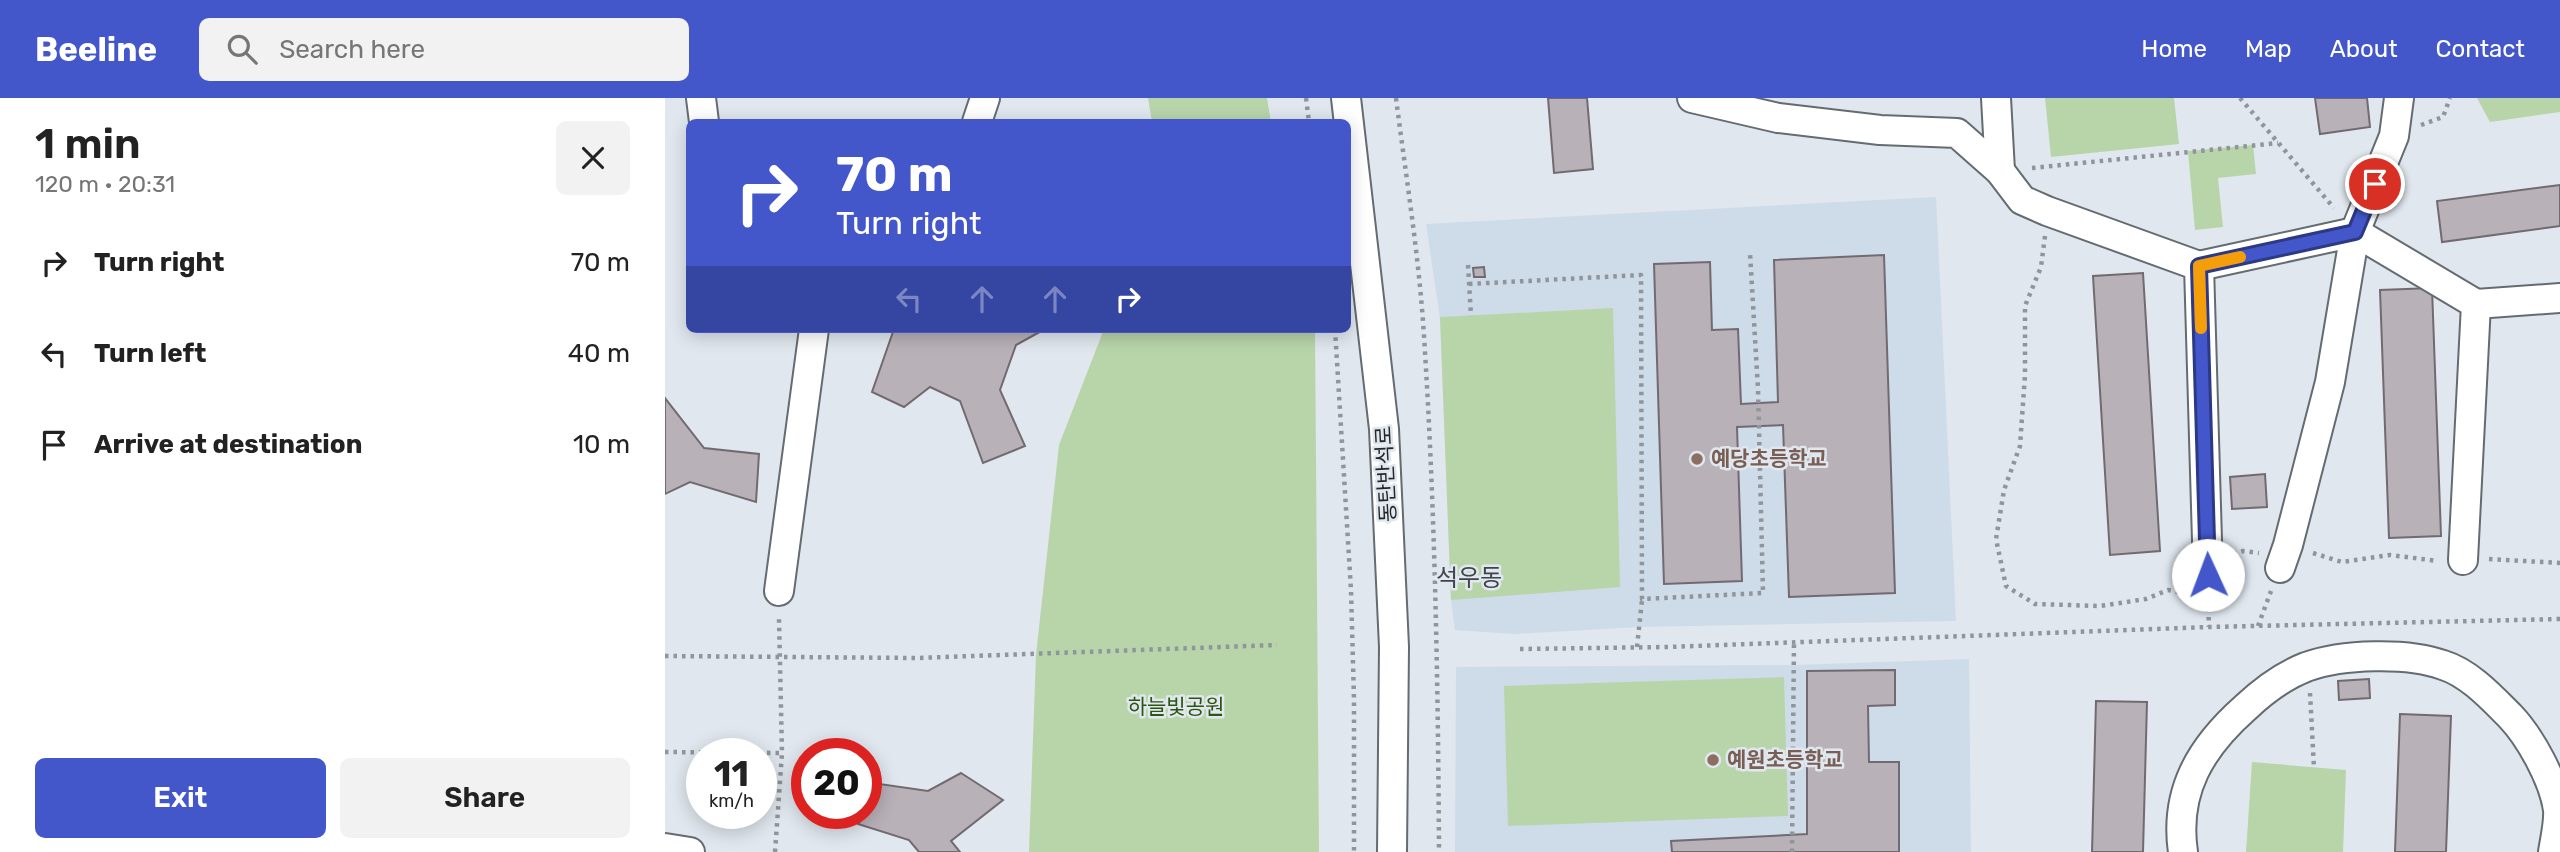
<!DOCTYPE html>
<html lang="en">
<head>
<meta charset="utf-8">
<style>
	:root { --surface:#fff; --page:#f2f2f2; --text:#222; --muted:#767676; --accent:#4357cb }
	body { margin:0; font-family:Rubik,"Noto Sans KR",sans-serif; background:var(--page); color:var(--text); height:100vh; display:flex; flex-direction:column; font-size:26px; white-space:nowrap }
	* { box-sizing:border-box; margin:0 }
	p { font-size:23px; color:var(--muted) }
	.icon { flex:none; width:38px; height:38px; fill:none; stroke:currentColor; stroke-width:2; stroke-linecap:round; stroke-linejoin:round }
	.map { position:relative; flex:1; overflow:hidden }
	.drawer { display:flex; flex-direction:column; background:var(--surface); width:665px }
	.drawer>* { flex:none }
	.top-card { position:absolute; left:21px; top:21px; width:665px; height:214px; border-radius:10px; box-shadow:0 4px 18px #0003; background:#4357cb; color:#fff; overflow:hidden }
	.speed { position:absolute; left:21px; top:640px; display:flex; gap:14px; font-size:35px; font-weight:700; text-align:center }
	.speed>* { display:grid; place-content:center; width:91px; height:91px; border-radius:50%; background:var(--surface); box-shadow:0 4px 18px #0003; line-height:1 }
	.speed small { font-size:18px; font-weight:400 }
	.speed .limit { border:10px solid #d22; background:#fff; color:#111 }
	.pin { position:absolute; display:grid; place-items:center; width:60px; height:60px; color:#fff; margin:-30px; border:4px solid #fff; border-radius:50%; box-shadow:0 2px 7px #0007 }
	.me { position:absolute; width:77px; margin:-38px; rotate:358deg; stroke-linejoin:round; filter:drop-shadow(0 0 5px #0008) }
	.turn { display:flex; align-items:center; gap:24px; height:147px; padding:0 35px; font-size:32px }
	.turn .icon { width:91px; height:91px; stroke-width:2.5 }
	.turn b { display:block; font-size:49px; line-height:60px }
	.lanes { display:flex; align-items:center; height:66px; padding:0 35px; background:#0003; justify-content:center; gap:35px; direction:ltr }
	.lanes .off { opacity:.35 }
	.round { display:grid; place-items:center; flex:none; width:74px; height:74px; border-radius:10px; background:var(--page) }
	.summary { display:flex; align-items:center; justify-content:space-between; height:119px; padding:0 35px }
	h1 { font-size:42px; font-weight:600; line-height:52px }
	.primary-button { display:flex; gap:14px; margin-top:auto; padding:14px 35px }
	.primary-button a { flex:1; height:80px; border-radius:10px; background:var(--accent); color:#fff; font-size:28px; font-weight:600; line-height:80px; text-align:center }
	.primary-button a+a { background:var(--page); color:var(--text) }
	ul { padding:0; list-style:none }
	li { display:flex; align-items:center; gap:21px; height:91px; padding:0 35px }
	li div { flex:1 }
	li b { display:block; font-size:26px }
	li em { font-style:normal }
	header { display:flex; align-items:center; gap:42px; box-sizing:border-box; height:98px; padding:0 35px; background:var(--accent); color:#fff }
	header strong { font-size:33px }
	nav { display:flex; gap:38px; margin-inline-start:auto; font-size:24px }
	.search { width:490px; height:63px; background:var(--page); display:flex; align-items:center; gap:18px; box-sizing:border-box; padding:0 24px; border-radius:10px; color:var(--muted); font-size:26px }
	main { display:flex; flex:1; min-height:0 }
	.map>svg:first-child { display:block }
	.built { fill:#cedbe8 }
	.green { fill:#b8d5aa }
	.building { fill:#b8b1b8; stroke:#716b71; stroke-width:2 }
	.lines { fill:none; stroke-linecap:round; stroke-linejoin:round }
	.minor-casing { stroke:#646b71; stroke-width:32 }
	.path { stroke:#90959b; stroke-width:4.5; stroke-dasharray:3.5 5; stroke-linecap:butt }
	.minor { stroke:#fff; stroke-width:28 }
	.route-casing { stroke:#2c3984; stroke-width:18 }
	.route { stroke:#4357cb; stroke-width:12 }
	.slow { stroke:#f59e0b; stroke-width:12 }
	.education-dot { fill:#8d6e63; stroke:#e0e7ee; stroke-width:2.5 }
	.labels { text-anchor:middle; stroke-width:5; stroke-linejoin:round; paint-order:stroke }
	.education-label { font-size:21px; font-weight:bold; fill:#785e54; stroke:#e0e7ee; text-anchor:start }
	.street-label { font-size:21px; fill:#242629; stroke:#e0e7ee }
	.park-label { font-size:21px; fill:#2c560f; stroke:#e0e7ee }
	.quarter-label { font-size:24px; fill:#3f454a; stroke:#e0e7ee }
</style>
</head>
<body>
<header>
<strong>Beeline</strong>
<div class="search"><svg class="icon" aria-label="search" viewBox="0 0 24 24"><circle cx="10" cy="10" r="6"/><path d="M15 15l6 6"/></svg>Search here</div>
<nav><a>Home</a><a>Map</a><a>About</a><a>Contact</a></nav>
</header>
<main>
<section class="drawer">
<div class="summary"><div><h1>1 min</h1><p>120 m · 20:31</p></div><a class="round"><svg class="icon" aria-label="close" viewBox="0 0 24 24"><path d="M6 6l12 12M18 6L6 18"/></svg></a></div>
<ul>
<li><svg class="icon" aria-label="right" viewBox="0 0 24 24"><path d="M7 20v-9h11M14 6l5 5-5 5"/></svg><div><b>Turn right</b></div><em>70 m</em></li>
<li><svg class="icon" aria-label="left" viewBox="0 0 24 24"><path d="M17 20v-9H6M10 6l-5 5 5 5"/></svg><div><b>Turn left</b></div><em>40 m</em></li>
<li><svg class="icon" aria-label="arrive" viewBox="0 0 24 24"><path d="M6 21V4h12l-3 4 3 4H6"/></svg><div><b>Arrive at destination</b></div><em>10 m</em></li>
</ul>
<div class="primary-button"><a>Exit</a><a>Share</a></div>
</section>
<div class="map">
<svg width="1895" height="754" viewBox="0 0 1895 754">
	<rect width="100%" height="100%" fill="#e0e7ee"/>
	<g class="built">
		<polygon points="1271,99 1291,523 974,529 849,536 790,532 786,502 775,220 761,126"/>
		<polygon points="1304,561 1306,754 790,754 791,569 1130,567"/>
	</g>
	<g class="green">
		<polygon points="483,0 602,0 606,24 487,24"/>
		<polygon points="1380,0 1509,0 1514,46 1386,59"/>
		<polygon points="1812,0 1895,0 1895,14 1825,24"/>
		<polygon points="1588,47 1591,76 1553,80 1558,129 1530,132 1523,53"/>
		<polygon points="948,210 955,489 786,502 775,219"/>
		<polygon points="439,231 650,231 654,754 364,754 371,557 394,347"/>
		<polygon points="1119,579 1123,718 843,728 839,588"/>
		<polygon points="1587,664 1681,672 1678,754 1581,754"/>
	</g>
	<g class="building">
		<polygon points="883,0 922,0 928,71 889,75"/>
		<polygon points="1650,0 1702,0 1705,29 1655,36"/>
		<polygon points="1895,87 1895,128 1777,144 1772,103"/>
		<polygon points="1219,157 1230,495 1124,499 1118,327 1072,329 1077,483 999,486 989,166 1045,164 1047,232 1073,231 1076,306 1113,304 1109,162"/>
		<polygon points="819,169 820,179 809,179 808,170"/>
		<polygon points="1478,175 1495,453 1445,457 1428,178"/>
		<polygon points="1767,190 1776,438 1724,440 1715,192"/>
		<polygon points="229,231 380,231 351,247 335,292 360,348 318,365 295,303 265,289 239,309 207,294"/>
		<polygon points="0,300 39,350 94,356 91,404 25,384 0,396"/>
		<polygon points="1600,376 1602,409 1567,411 1565,379"/>
		<polygon points="1230,572 1230,607 1203,608 1204,664 1234,664 1234,754 1007,754 1006,743 1142,736 1142,573"/>
		<polygon points="1704,581 1705,600 1674,602 1673,583"/>
		<polygon points="1431,603 1482,604 1478,754 1427,754"/>
		<polygon points="1735,616 1786,618 1781,754 1730,754"/>
		<polygon points="296,675 338,702 286,743 295,754 254,754 244,742 193,726 201,716 215,686 263,693"/>
	</g>
	<g class="lines">
		<defs>
			<g id="minor">
				<polyline points="36,0 39,24"/>
				<polyline points="681,0 719,331 729,549 727,754"/>
				<polyline points="1027,0 1113,20 1215,32 1292,35 1335,73 1357,102 1382,113 1534,168 1543,477"/>
				<polyline points="1331,0 1335,73"/>
				<polyline points="1734,0 1729,38 1690,134 1811,206 1798,462"/>
				<polyline points="312,24 320,0"/>
				<polyline points="1534,168 1690,134 1665,284 1623,447 1615,470"/>
				<polyline points="1811,206 1895,200"/>
				<polyline points="114,493 149,231"/>
				<polyline points="0,750 25,754"/>
				<path d="M1518 754C1509 693 1536 649 1580 610 1598 593 1618 578 1641 569 1677 556 1742 554 1778 567 1804 575 1826 599 1845 618 1865 639 1889 682 1893 712 1894 725 1890 741 1888 754"/>
			</g>
		</defs>
		<use href="#minor" class="minor-casing"/>
		<g class="path">
			<polyline points="641,0 644,24"/>
			<path d="M731 0C741 79 754 158 759 238 770 410 773 582 774 754"/>
			<polyline points="1575,0 1669,110"/>
			<polyline points="1756,27 1778,19 1785,0"/>
			<polyline points="1367,70 1613,45"/>
			<polyline points="1380,138 1376,169 1360,208 1360,277 1355,348 1339,392 1331,441 1341,488 1370,506 1435,508 1481,501 1503,492 1523,496"/>
			<polyline points="803,167 806,218"/>
			<polyline points="804,186 976,177 977,501 1098,495 1093,291 1085,155"/>
			<polyline points="670,231 686,492 689,602 689,754"/>
			<polyline points="1648,455 1677,464 1725,457 1773,463"/>
			<polyline points="1568,456 1578,453 1594,455"/>
			<polyline points="1824,461 1895,465"/>
			<polyline points="1543,502 1544,529"/>
			<polyline points="1593,528 1606,493"/>
			<polyline points="972,549 977,502"/>
			<polyline points="855,551 1003,549 1544,529 1895,521"/>
			<polyline points="0,558 252,560 612,547"/>
			<polyline points="1645,595 1649,670"/>
			<polyline points="0,654 117,655"/>
			<polyline points="110,754 117,655 114,521"/>
			<polyline points="1127,754 1129,544"/>
		</g>
		<use href="#minor" class="minor"/>
	</g>
	<g class="lines">
		<defs>
			<polyline id="route" points="1543,477 1534,168 1690,134 1710,86"/>
		</defs>
		<use href="#route" class="route-casing"/>
		<use href="#route" class="route"/>
		<polyline class="slow" points="1536,230 1534,168 1575,159"/>
	</g>
	<g class="education-dot">
		<circle cx="1032" cy="361" r="7"/>
		<circle cx="1048" cy="662" r="7"/>
	</g>
	<g class="labels">
		<g class="education-label">
			<text x="1046" y="368">예당초등학교</text>
			<text x="1062" y="669">예원초등학교</text>
		</g>
		<g class="street-label">
			<text transform="translate(721 376) rotate(-93)" y="7">동탄반석로</text>
		</g>
		<g class="park-label">
			<text x="511" y="616">하늘빛공원</text>
		</g>
		<g class="quarter-label">
			<text x="804" y="488">석우동</text>
		</g>
	</g>
</svg>
<div class="speed"><div>11<small>km/h</small></div><div class="limit">20</div></div>
<div class="pin" style="left:1710px;top:86px;background:#d93025"><svg class="icon" aria-label="arrive" viewBox="0 0 24 24"><path d="M6 21V4h12l-3 4 3 4H6"/></svg></div>
<svg class="me" style="left:1543px;top:477px" viewBox="-20 -20 40 40"><circle r="19" fill="#fff"/><path d="M0-13L10 11 0 6-10 11z" fill="#4357cb"/></svg>
<div class="top-card">
<div class="turn"><svg class="icon" aria-label="right" viewBox="0 0 24 24"><path d="M7 20v-9h11M14 6l5 5-5 5"/></svg><div><b>70 m</b>Turn right</div></div>
<div class="lanes"><svg class="icon off" aria-label="left" viewBox="0 0 24 24"><path d="M17 20v-9H6M10 6l-5 5 5 5"/></svg><svg class="icon off" aria-label="ahead" viewBox="0 0 24 24"><path d="M12 20V5M6 11l6-6 6 6"/></svg><svg class="icon off" aria-label="ahead" viewBox="0 0 24 24"><path d="M12 20V5M6 11l6-6 6 6"/></svg><svg class="icon" aria-label="right" viewBox="0 0 24 24"><path d="M7 20v-9h11M14 6l5 5-5 5"/></svg></div>
</div>
</div>
</main>
</body>
</html>
